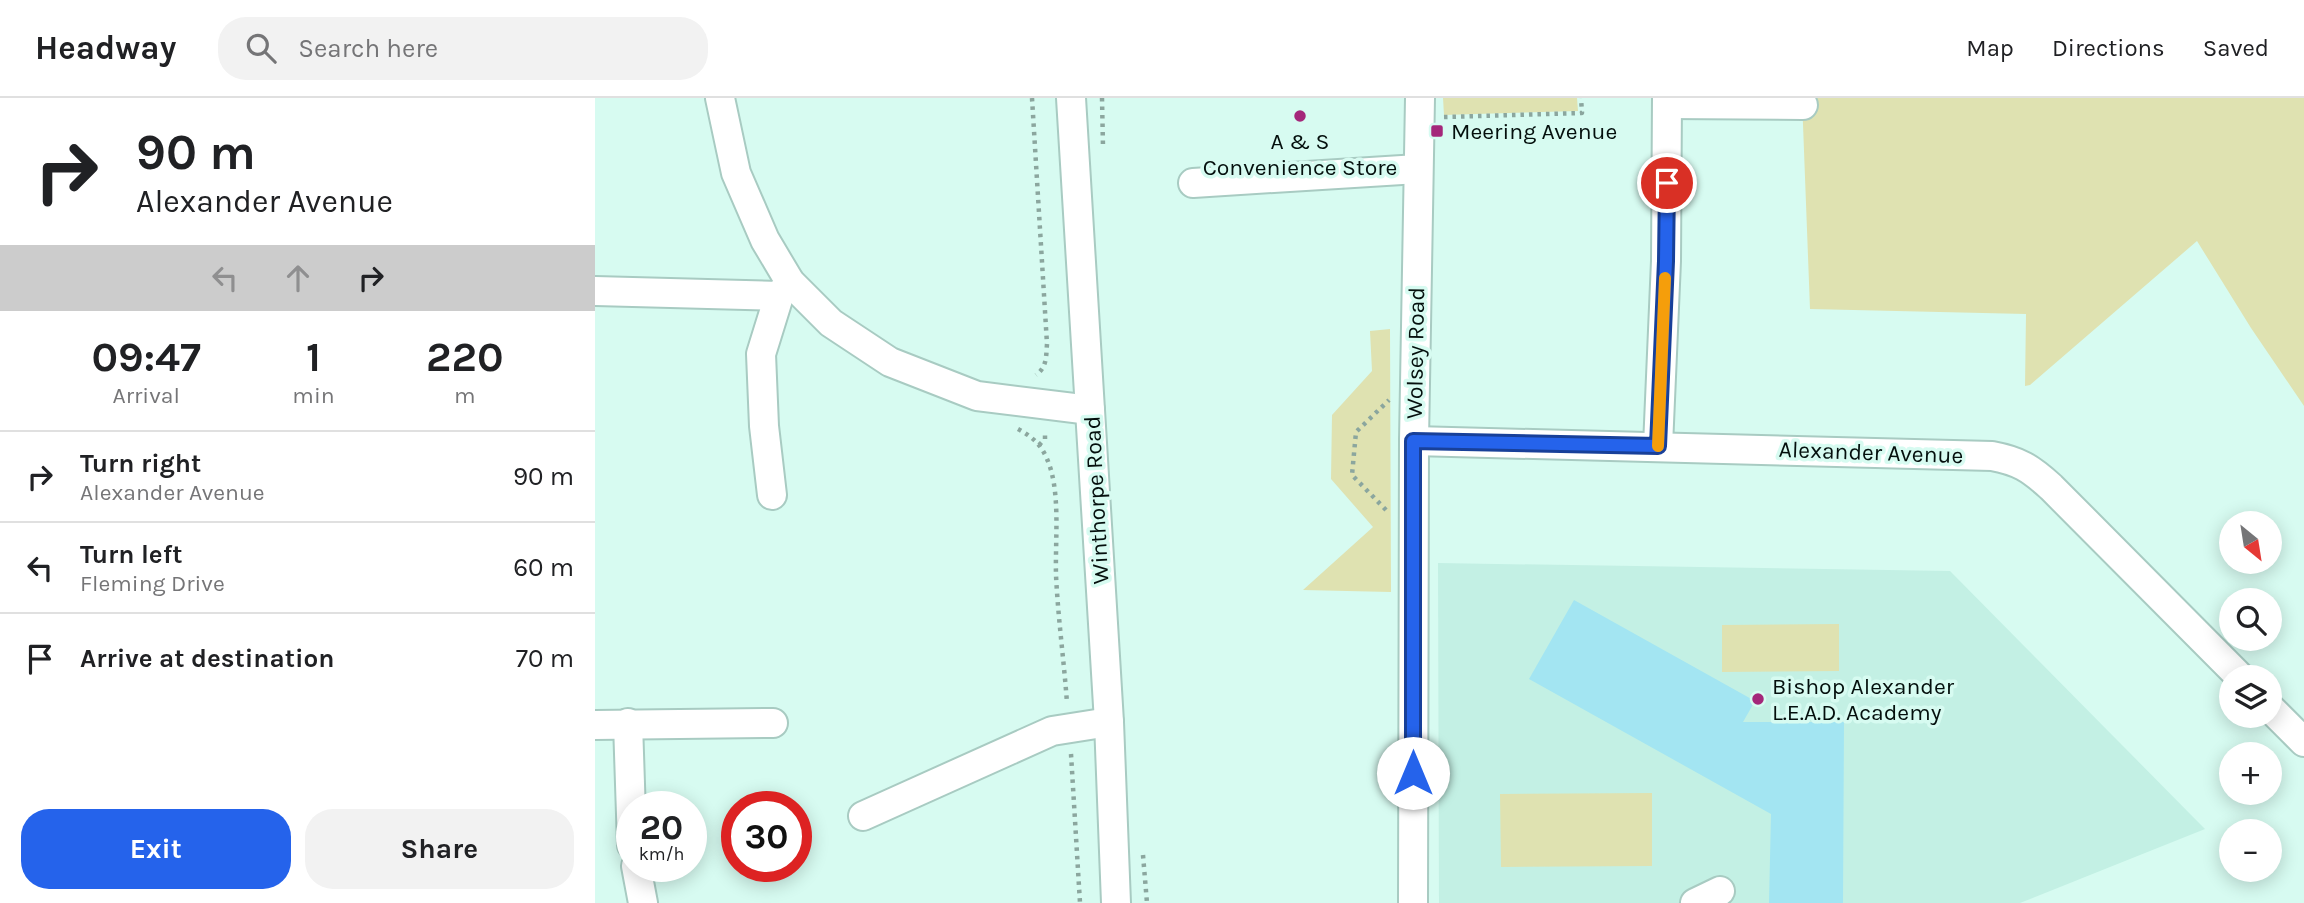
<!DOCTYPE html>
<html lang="en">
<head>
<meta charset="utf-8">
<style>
	:root { --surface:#fff; --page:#f2f2f2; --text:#202124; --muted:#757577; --line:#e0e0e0; --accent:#2563eb }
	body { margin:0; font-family:Karla,sans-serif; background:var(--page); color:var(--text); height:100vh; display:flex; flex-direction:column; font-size:26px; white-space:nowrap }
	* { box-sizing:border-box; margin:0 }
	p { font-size:23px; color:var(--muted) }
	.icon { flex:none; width:38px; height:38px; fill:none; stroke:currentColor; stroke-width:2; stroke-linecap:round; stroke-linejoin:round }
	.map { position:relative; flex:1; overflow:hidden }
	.sheet { display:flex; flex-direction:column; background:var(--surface); width:595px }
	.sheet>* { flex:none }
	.hud { background:#fff; color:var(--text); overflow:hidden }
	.needle { width:46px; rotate:150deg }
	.controls { position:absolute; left:1624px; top:413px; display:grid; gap:14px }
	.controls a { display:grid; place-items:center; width:63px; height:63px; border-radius:50%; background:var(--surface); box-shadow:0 4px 18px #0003; font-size:35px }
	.speed { position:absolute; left:21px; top:693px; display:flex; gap:14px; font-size:35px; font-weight:700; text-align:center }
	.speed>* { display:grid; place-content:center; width:91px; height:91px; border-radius:50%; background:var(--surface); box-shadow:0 4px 18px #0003; line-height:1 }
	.speed small { font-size:18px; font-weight:400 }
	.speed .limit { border:10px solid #d22; background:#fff; color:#111 }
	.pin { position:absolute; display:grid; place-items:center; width:60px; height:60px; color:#fff; margin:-30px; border:4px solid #fff; border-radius:50%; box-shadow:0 2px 7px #0007 }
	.me { position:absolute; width:77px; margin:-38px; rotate:0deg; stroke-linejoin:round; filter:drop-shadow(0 0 5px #0008) }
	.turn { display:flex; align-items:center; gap:24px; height:147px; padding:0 21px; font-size:32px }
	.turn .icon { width:91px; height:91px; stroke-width:2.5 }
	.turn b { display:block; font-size:49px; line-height:60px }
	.lanes { display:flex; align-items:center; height:66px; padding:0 21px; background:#0003; justify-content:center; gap:35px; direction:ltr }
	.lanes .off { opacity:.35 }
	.eta { display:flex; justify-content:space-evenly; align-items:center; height:119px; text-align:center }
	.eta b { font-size:42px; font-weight:700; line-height:49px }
	.button { display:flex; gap:14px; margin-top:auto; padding:14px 21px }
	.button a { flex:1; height:80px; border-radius:28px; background:var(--accent); color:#fff; font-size:28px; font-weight:700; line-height:80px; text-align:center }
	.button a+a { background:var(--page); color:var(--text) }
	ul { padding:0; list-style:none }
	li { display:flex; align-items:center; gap:21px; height:91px; padding:0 21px; border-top:2px solid var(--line) }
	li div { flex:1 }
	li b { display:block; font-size:26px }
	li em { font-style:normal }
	header { display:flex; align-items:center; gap:42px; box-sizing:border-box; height:98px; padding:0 35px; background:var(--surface); border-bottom:2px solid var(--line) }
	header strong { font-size:33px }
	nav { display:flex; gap:38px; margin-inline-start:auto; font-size:24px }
	.search { width:490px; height:63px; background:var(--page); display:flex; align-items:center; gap:18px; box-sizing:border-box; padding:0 24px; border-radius:28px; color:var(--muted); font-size:26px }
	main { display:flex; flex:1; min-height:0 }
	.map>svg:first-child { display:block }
	.built { fill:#c3f0e4 }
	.green { fill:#dfe2b1 }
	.building { fill:#a3e5f2 }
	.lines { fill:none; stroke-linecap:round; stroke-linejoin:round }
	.minor-casing { stroke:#a8cbc2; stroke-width:32 }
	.path { stroke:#8ba69e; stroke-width:4.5; stroke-dasharray:3.5 5; stroke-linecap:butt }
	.minor { stroke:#fff; stroke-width:28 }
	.route-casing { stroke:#184099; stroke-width:18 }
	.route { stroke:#2563eb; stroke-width:12 }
	.slow { stroke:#f59e0b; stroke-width:12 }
	.poi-dot { fill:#a4277a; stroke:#d7fbf1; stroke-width:2.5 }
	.labels { text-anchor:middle; stroke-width:7; stroke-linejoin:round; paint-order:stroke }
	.poi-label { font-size:23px; fill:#040f0d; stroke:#d7fbf1; text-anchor:start }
	.street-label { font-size:23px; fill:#040f0d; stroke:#d7fbf1 }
</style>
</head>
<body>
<header>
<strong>Headway</strong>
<div class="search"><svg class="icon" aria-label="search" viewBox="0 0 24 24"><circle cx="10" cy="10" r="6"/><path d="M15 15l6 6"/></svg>Search here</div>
<nav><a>Map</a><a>Directions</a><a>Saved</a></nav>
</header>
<main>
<section class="sheet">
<div class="hud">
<div class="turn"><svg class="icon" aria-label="right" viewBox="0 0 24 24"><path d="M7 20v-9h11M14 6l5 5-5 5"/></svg><div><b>90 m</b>Alexander Avenue</div></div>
<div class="lanes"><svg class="icon off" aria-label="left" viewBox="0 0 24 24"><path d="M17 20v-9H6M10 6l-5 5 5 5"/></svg><svg class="icon off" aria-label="ahead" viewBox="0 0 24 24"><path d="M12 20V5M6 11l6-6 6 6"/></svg><svg class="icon" aria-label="right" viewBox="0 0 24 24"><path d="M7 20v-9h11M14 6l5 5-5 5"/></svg></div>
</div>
<div class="eta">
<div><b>09:47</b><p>Arrival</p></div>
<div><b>1</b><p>min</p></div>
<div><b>220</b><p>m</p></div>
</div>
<ul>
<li><svg class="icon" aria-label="right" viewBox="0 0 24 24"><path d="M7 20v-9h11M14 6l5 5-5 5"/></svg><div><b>Turn right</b><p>Alexander Avenue</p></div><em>90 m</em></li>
<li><svg class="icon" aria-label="left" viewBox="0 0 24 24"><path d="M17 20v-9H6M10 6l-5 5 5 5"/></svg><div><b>Turn left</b><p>Fleming Drive</p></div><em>60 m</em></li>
<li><svg class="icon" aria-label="arrive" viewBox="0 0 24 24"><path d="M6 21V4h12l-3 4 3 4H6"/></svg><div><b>Arrive at destination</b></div><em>70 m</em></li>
</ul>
<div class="button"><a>Exit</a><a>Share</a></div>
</section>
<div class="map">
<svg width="1709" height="805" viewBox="0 0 1709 805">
	<rect width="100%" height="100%" fill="#d7fbf1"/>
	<polygon class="built" points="843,465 1355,473 1610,731 1425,805 844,805"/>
	<g class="green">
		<polygon points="848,0 982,0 983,13 849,17"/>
		<polygon points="1207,0 1709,0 1709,308 1656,230 1602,143 1435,287 1430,288 1431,216 1215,211"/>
		<polygon points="795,231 796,494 708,492 778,429 736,381 737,317 777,273 775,233"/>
		<polygon points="1244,526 1244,573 1127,574 1127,527"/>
		<polygon points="1057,695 1057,768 906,769 905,696"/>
	</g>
	<polygon class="building" points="979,502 1160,603 1148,624 1249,624 1248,805 1174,805 1176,716 934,581"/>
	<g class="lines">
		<defs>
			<g id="minor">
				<polyline points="125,0 141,75 170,142 195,184 236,225 295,264 382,298 495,312"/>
				<polyline points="476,0 514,624 521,805"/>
				<polyline points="1072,6 1208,7"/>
				<polyline points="598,85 823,71"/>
				<polyline points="0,193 184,198"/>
				<path d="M819 343 1397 358C1424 363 1435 370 1456 389L1645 579"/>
				<polyline points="1063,348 1071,163 1072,0"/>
				<polyline points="177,397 169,328 166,256 184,198 195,184"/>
				<polyline points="1675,610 1709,644"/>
				<polyline points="33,625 37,747"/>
				<polyline points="0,627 178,625"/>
				<polyline points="268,718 457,633 514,624"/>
				<polyline points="41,768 48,805"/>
				<polyline points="818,805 819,343 825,0"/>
				<polyline points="1100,805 1125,793"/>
			</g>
		</defs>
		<use href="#minor" class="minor-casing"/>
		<g class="path">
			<path d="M437 0 452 246C451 259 452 269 441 277"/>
			<polyline points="507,0 508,49"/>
			<polyline points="849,19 987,15 986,0"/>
			<path d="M423 331C436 338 446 346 452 361 466 392 460 442 461 477 463 520 469 563 472 605"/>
			<polyline points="444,347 450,341 450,333"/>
			<polyline points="791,412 757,377 761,334 794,302"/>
			<polyline points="476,656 485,805"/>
			<polyline points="548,757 552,805"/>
		</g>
		<use href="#minor" class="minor"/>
	</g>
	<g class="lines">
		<defs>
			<polyline id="route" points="818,675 818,343 1063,348 1071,163 1072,85"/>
		</defs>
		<use href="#route" class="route-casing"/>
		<use href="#route" class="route"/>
		<polyline class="slow" points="1063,348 1070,180"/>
	</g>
	<g class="poi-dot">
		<circle cx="705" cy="18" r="7"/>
		<rect x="835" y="26" width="14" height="14" rx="3.5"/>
		<circle cx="1163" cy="601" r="7"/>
	</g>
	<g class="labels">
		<g class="poi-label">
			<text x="856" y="41">Meering Avenue</text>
			<text x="705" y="51" text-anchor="middle">A &amp; S<tspan x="705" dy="26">Convenience Store</tspan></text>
			<text x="1177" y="596">Bishop Alexander<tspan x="1177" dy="26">L.E.A.D. Academy</tspan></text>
		</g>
		<g class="street-label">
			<text transform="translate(820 255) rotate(-89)" y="8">Wolsey Road</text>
			<text transform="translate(1276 354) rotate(2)" y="8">Alexander Avenue</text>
			<text transform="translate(501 402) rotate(-93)" y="8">Winthorpe Road</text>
		</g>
	</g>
</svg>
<div class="controls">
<a><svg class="needle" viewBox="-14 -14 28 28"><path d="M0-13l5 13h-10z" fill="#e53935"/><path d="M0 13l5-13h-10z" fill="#757577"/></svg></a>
<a><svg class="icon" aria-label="search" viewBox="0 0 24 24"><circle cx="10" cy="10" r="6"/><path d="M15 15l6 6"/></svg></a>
<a><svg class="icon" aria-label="layers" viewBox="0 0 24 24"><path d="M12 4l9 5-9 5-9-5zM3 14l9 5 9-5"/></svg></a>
<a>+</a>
<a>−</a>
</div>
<div class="speed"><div>20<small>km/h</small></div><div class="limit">30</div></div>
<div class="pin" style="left:1072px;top:85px;background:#d93025"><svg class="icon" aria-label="arrive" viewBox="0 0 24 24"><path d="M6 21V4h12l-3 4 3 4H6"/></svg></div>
<svg class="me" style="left:818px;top:675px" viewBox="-20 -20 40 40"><circle r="19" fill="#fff"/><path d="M0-13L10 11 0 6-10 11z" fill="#2563eb"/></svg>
</div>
</main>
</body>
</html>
